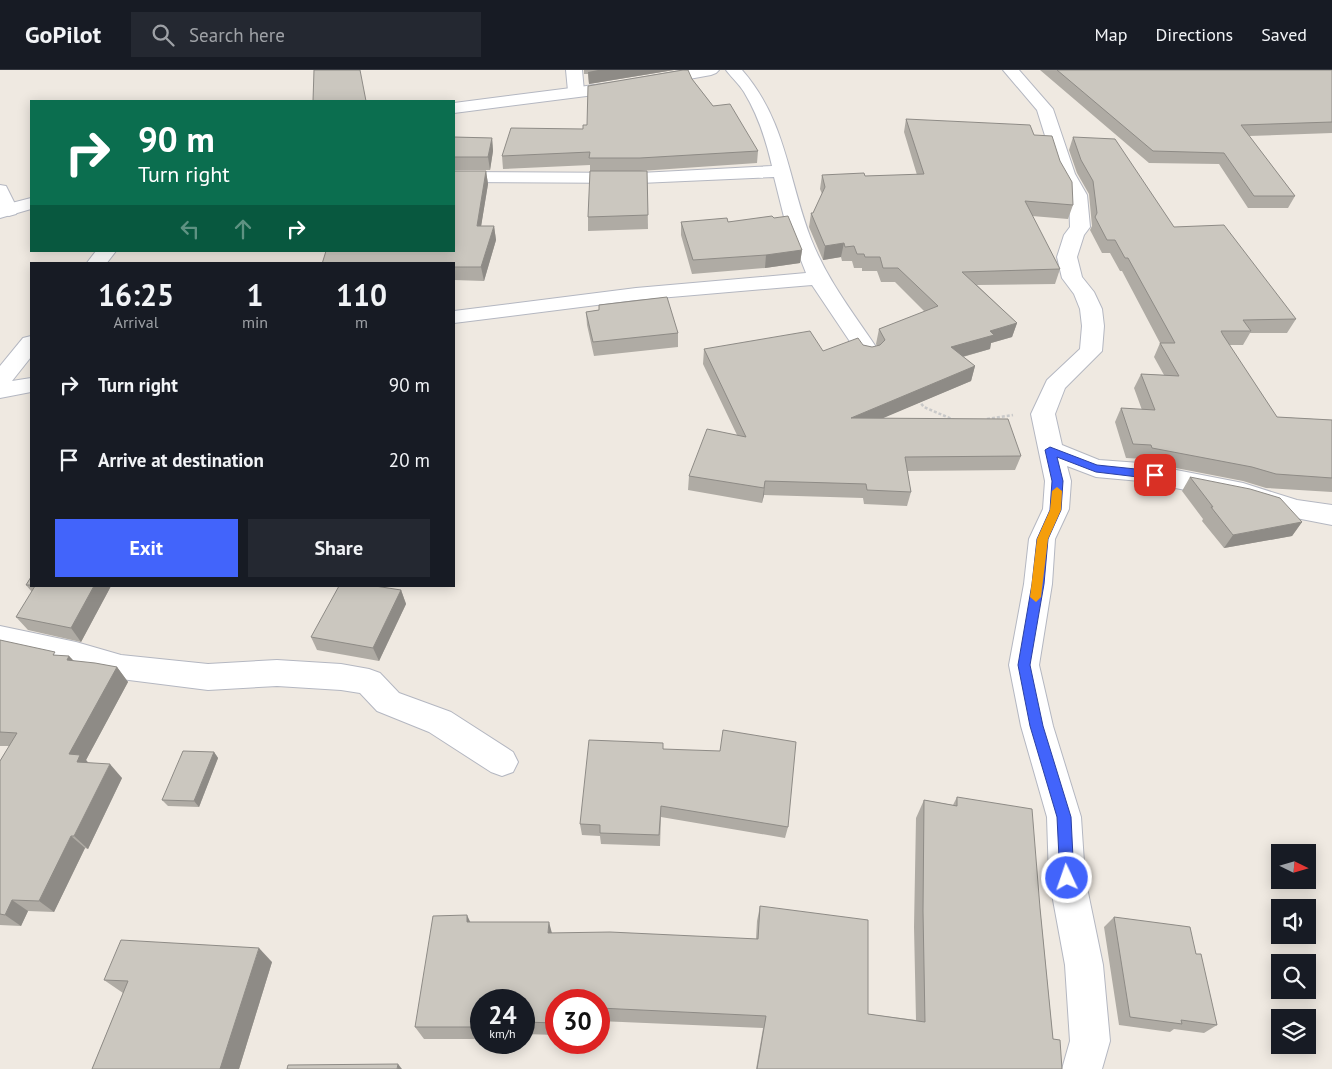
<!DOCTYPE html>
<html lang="en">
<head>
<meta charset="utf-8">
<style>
	:root { --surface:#171b24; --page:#242831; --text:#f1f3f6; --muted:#9ea1a6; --line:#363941; --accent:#4264fb }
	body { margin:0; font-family:"PT Sans",sans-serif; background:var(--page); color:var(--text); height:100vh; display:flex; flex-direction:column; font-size:19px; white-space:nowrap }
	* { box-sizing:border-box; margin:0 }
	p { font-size:16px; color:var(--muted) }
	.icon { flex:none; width:28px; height:28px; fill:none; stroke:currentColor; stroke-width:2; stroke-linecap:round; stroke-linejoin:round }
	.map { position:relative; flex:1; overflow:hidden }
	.side { position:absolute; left:30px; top:192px; width:425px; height:325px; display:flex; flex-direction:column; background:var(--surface); border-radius:0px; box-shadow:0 2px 12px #0003 }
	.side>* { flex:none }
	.guide { position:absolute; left:30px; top:30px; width:425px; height:152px; border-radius:0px; box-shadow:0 2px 12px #0003; background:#0b6e4f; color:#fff; overflow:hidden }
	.needle { width:32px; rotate:95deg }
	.controls { position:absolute; left:1271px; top:774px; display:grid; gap:10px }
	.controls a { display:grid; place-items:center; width:45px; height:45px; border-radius:0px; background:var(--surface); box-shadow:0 2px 12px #0003; font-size:25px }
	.speed { position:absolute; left:470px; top:919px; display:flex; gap:10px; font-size:25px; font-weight:700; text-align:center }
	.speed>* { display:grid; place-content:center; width:65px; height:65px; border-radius:50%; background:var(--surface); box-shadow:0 2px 12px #0003; line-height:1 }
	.speed small { font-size:12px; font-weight:400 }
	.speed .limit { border:8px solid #d22; background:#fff; color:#111 }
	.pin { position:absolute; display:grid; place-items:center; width:42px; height:42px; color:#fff; margin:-21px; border-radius:10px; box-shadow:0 2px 8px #0006 }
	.me { position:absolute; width:55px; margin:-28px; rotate:357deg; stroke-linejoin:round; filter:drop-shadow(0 0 4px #0008) }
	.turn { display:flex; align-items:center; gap:18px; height:105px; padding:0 25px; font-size:22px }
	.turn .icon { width:65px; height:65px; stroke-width:2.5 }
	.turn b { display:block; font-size:35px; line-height:42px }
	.lanes { display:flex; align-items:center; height:48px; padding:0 25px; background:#0003; justify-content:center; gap:25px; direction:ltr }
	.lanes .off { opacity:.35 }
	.eta { display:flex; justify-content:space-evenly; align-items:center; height:85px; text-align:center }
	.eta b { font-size:30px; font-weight:800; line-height:35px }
	.primary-button { display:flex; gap:10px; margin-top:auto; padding:10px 25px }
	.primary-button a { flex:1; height:58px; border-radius:0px; background:var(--accent); color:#fff; font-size:20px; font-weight:800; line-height:58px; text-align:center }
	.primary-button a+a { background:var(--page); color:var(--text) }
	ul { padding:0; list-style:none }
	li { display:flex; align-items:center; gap:15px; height:75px; padding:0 25px }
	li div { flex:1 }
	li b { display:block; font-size:19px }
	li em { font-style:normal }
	header { display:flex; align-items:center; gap:30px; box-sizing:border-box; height:70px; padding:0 25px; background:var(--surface); border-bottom:1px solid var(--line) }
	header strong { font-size:24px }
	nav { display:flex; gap:28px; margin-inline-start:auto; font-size:18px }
	.search { width:350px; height:45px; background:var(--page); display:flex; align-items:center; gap:12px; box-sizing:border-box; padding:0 18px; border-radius:0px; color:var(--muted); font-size:19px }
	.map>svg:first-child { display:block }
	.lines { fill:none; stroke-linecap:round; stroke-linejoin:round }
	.street-casing { stroke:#b4b7c1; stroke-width:2 }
	.secondary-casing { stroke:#b4b7c1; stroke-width:2 }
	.path { stroke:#c9c9c9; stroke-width:2.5; stroke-dasharray:3 2; stroke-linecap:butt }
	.street { fill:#fff; fill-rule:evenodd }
	.secondary { fill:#fff; fill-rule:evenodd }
	.wall { fill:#afaba4 }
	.shaded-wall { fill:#8e8b86 }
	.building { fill:#cbc7bf; stroke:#8e8b86 }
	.route { fill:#4264fb; stroke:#2b41a3 }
	.slow { fill:#f59e0b }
</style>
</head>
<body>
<header>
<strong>GoPilot</strong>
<div class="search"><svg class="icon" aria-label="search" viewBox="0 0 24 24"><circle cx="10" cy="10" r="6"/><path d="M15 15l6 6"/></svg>Search here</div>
<nav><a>Map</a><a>Directions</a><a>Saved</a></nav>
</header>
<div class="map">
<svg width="1332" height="999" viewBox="0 0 1332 999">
	<rect width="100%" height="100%" fill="#efe9e1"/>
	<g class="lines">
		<defs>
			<g id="street">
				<polygon points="566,0 582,0 584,21 582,24 570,24 568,21"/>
				<path d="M726 0H742C786 50 788 109 811 169 828 212 855 245 880 283L877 288 869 290 861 288 812 215 636 230 454 253V241L636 218 806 203 784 147 774 107 640 113 454 112V102L640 103 772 96C766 70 758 45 744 22 739 14 732 8 726 0Z"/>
				<polygon points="1003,0 1019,0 1053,39 1075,104 1087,125 1090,157 1084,165 1077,187 1082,207 1094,222 1102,239 1104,256 1102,281 1065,318 1055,344 1062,375 1099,390 1140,393 1243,413 1297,430 1332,435 1332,455 1296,448 1241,431 1140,411 1096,407 1067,396 1071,411 1069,439 1055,469 1052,514 1039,595 1053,656 1081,747 1085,808 1103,895 1110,971 1102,999 1062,999 1070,971 1065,895 1049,808 1047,747 1021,656 1009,595 1024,514 1029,469 1043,439 1045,411 1031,344 1047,310 1080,279 1082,256 1080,239 1074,224 1062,208 1057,187 1064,165 1070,157 1069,125 1057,104 1037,40"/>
				<polygon points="0,115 6,116 18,140 16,144 9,146 2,144 0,140"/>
				<polygon points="96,181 116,181 106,194 86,194"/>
				<polygon points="31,266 31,287 12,311 31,308 31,322 0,328 0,296 23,268"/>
				<polygon points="0,556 76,572 121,585 208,594 277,590 341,594 369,599 380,603 399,623 451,642 513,682 518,692 513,702 502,706 491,702 429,662 377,641 360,623 341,620 277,616 208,620 121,609 76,596 0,580"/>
			</g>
			<g id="secondary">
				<polygon points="686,0 719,0 716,3 711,5 618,22 454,43 454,33 618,12"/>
				<polygon points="31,128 31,139 0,148 0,136"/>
			</g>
		</defs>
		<use href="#street" class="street-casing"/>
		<use href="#secondary" class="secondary-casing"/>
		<g class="path">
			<polyline points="918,330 924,337 954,350"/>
			<polyline points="987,349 1013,345"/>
		</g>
		<use href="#street" class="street"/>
		<use href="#secondary" class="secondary"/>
	</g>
	<g class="wall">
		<polygon points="584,0 674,0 589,14 588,4 584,4"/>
		<polygon points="1040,0 1332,0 1332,63 1249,66 1295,126 1288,138 1248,138 1219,94 1149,93"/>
		<polygon points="692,9 713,36 758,81 757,93 640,101 590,101 590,95 503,99 502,86 583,59 587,55"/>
		<polygon points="906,49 1034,65 1073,135 1068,149 1032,146 1060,199 1055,214 977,215 1017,253 1012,267 991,273 990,279 963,287 975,296 971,311 882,348 1021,386 1015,400 907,401 911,422 907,436 864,434 863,428 764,425 762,433 688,420 689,406 737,365 703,294 704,279 823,281 863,275 872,277 877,276 876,274 879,259 925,242 895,212 881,212 877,201 862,201 862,198 854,198 852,191 842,191 841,187 823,190 809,157 811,143 813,143 822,124 820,119 822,105 865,106 917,105 904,62"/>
		<polygon points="454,67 492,68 493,81 490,100 454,100"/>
		<polygon points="1073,67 1174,157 1296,249 1287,263 1250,263 1243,275 1229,275 1277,347 1332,350 1332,422 1266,418 1243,411 1145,392 1144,389 1126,388 1115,352 1121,338 1142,340 1134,318 1141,304 1164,305 1154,287 1160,273 1122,201 1120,201 1110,183 1102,183 1090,160 1092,156 1089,124 1077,103 1069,80"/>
		<polygon points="486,101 488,114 481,156 494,156 496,170 484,211 454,210 454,194"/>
		<polygon points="647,101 648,159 588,161 588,147"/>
		<polygon points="774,148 802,180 800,193 765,198 692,204 681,165 681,152 728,152"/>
		<polygon points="599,235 678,263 678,277 594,286 587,255 586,242 599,240"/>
		<polygon points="1190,407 1302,452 1292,466 1224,478 1202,451 1203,449 1182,421"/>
		<polygon points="31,507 31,516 111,516 81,572 28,560 16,547 32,522 26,515"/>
		<polygon points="401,520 406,534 379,591 317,580 311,567"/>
		<polygon points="0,570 59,586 69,586 74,591 117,597 128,612 86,690 88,693 122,708 88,779 85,778 54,842 28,841 21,856 0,855 0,691 9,676 0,676"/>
		<polygon points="663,679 788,757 785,768 661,747 660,776 601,774 600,766 582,765 580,754"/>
		<polygon points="214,682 218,688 199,737 168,736 162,730"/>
		<polygon points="957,727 1040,838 1053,969 1062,999 756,999 763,958 599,951 599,930 556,930 556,965 524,964 524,930 481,930 481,969 424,969 415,957 470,852 552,863 756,869 757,851 760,836 868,944 916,950 914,857 916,748 924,730 953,735"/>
		<polygon points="1114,847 1196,884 1217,955 1204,963 1174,959 1170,962 1119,955 1104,857"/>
		<polygon points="272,892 239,999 92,999 123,923 104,910"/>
	</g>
	<g class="shaded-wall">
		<polygon points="598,0 674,0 589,14 588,2"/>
		<polygon points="492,68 493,81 490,100 488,87"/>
		<polygon points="486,101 488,114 479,169 477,156"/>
		<polygon points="494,156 496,170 484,211 481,197"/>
		<polygon points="844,173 841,187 823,190 825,176"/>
		<polygon points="802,180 800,193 765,198 766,185"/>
		<polygon points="1017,253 1012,267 991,273 990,279 947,291 951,277 990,261"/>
		<polygon points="975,296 971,311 848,363 851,348"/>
		<polygon points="765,411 764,425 762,433 764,418"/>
		<polygon points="1302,452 1292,466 1224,478 1233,465"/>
		<polygon points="94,516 111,516 81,572 71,558"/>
		<polygon points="401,520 406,534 379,591 373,578"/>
		<polygon points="69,586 82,600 67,590"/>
		<polygon points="117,597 128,612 86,690 93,698 90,705 69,684"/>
		<polygon points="214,682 218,688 199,737 194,731"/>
		<polygon points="110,694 122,708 88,779 74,766"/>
		<polygon points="71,766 85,778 54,842 39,831"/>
		<polygon points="12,830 28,841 21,856 5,845"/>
		<polygon points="467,845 474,860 467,852"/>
		<polygon points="549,852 553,867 548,863"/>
		<polygon points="259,878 272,892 239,999 220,999"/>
		<polygon points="398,994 402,999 397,999"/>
	</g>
	<g class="building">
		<polygon points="314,0 360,0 366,31 313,31"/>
		<polygon points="683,0 688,0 692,9 713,36 730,34 758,81 640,88 589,88 590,82 502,86 511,58 583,59 583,55 587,55 588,16"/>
		<polygon points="1057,0 1332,0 1332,52 1241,55 1295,126 1254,126 1224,83 1153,81"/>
		<polygon points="906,49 1030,55 1034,65 1052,66 1060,91 1072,112 1073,135 1025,131 1060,199 962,202 1017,253 990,261 994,265 951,277 975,296 851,348 1008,349 1021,386 905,387 911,422 867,420 866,414 765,411 764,418 689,406 707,359 746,367 704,279 810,261 823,281 858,268 863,275 872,277 880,275 885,270 879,259 938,236 898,198 883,198 880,187 865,187 864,184 857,184 854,176 845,177 844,173 825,176 811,143 813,143 825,117 822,105 864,103 865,106 924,104"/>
		<polygon points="454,67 492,68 488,87 454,87"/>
		<polygon points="1073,67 1115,69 1174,157 1224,155 1296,249 1243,250 1251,261 1221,261 1223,265 1277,347 1332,350 1332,408 1276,404 1252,397 1152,378 1151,375 1133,374 1121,338 1155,340 1141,304 1179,306 1160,273 1175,273 1128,188 1125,188 1115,170 1107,170 1095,147 1097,143 1093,111 1081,90"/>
		<polygon points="454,101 486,101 477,156 494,156 481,197 454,197 454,194 322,194 326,181 454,181"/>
		<polygon points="590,101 647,101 648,145 588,147"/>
		<polygon points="772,146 774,148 788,146 802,180 766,185 693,190 681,152 727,148 728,152"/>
		<polygon points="667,227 678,263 593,272 586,242 599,240 599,235"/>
		<polygon points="1190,407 1250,419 1280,428 1302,452 1233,465 1211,437 1213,437"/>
		<polygon points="31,507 31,515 26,515"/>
		<polygon points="35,516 94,516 71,558 16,547"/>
		<polygon points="339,516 375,516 401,520 373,578 311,567"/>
		<polygon points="0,570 55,582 53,585 69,586 67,590 95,593 117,597 69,684 80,685 77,692 110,694 74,766 71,766 39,831 12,830 5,845 0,844 0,691 17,663 0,662"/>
		<polygon points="723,660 796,672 788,757 661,736 659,765 600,763 600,755 580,754 589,670 663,673 663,679 720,681"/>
		<polygon points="183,681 214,682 194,731 162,730"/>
		<polygon points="957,727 1032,739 1040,838 1053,969 1060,970 1062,999 757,999 766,946 599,938 599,930 556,930 556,953 524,952 524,930 481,930 481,957 415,957 433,846 467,845 467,852 549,852 548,863 610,862 758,869 760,836 868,850 868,944 925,952 923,841 924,730 957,736"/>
		<polygon points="1114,847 1190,857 1196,884 1201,884 1217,955 1181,950 1182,954 1130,947"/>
		<polygon points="121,870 259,878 220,999 92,999 128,911 104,910"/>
		<polygon points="398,994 397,999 287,999 288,995"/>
	</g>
	<polygon class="route" points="1050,377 1097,395 1155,401 1160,405 1155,409 1096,402 1057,387 1063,411 1061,440 1048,469 1044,514 1030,595 1043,656 1071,747 1074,808 1072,813 1067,815 1062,813 1060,808 1057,747 1030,656 1018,595 1032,514 1037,469 1050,440 1052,411 1045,380"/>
	<polygon class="slow" points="1057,417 1062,421 1061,440 1048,469 1041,527 1036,532 1030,527 1037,469 1050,440 1052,421"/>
</svg>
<div class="controls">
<a><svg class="needle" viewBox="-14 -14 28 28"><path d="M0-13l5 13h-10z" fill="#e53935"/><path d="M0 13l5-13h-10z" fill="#9ea1a6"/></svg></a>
<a><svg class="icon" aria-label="sound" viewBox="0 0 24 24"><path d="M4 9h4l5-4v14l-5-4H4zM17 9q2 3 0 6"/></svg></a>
<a><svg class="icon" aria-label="search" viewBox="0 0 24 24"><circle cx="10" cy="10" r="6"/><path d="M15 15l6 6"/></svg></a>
<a><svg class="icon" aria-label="layers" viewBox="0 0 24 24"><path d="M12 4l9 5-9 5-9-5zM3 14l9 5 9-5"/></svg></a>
</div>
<div class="speed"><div>24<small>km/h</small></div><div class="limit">30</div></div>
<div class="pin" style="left:1155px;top:405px;background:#d93025"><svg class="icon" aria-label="arrive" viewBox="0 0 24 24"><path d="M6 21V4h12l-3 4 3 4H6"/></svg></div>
<svg class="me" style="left:1067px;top:808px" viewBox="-20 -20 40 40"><circle r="17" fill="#4264fb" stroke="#fff" stroke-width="3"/><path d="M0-11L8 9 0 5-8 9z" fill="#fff"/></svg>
<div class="guide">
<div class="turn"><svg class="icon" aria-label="right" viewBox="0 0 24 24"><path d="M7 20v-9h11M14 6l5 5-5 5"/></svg><div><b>90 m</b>Turn right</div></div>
<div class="lanes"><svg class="icon off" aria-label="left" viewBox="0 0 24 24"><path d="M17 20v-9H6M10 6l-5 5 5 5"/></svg><svg class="icon off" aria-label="ahead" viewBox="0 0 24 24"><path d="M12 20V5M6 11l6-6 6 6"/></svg><svg class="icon" aria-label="right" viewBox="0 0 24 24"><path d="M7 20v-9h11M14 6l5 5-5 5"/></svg></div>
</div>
<section class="side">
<div class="eta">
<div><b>16:25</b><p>Arrival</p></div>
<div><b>1</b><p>min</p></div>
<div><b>110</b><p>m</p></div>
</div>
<ul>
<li><svg class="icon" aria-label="right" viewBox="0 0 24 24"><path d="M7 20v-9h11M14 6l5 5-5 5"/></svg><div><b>Turn right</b></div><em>90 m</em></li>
<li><svg class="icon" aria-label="arrive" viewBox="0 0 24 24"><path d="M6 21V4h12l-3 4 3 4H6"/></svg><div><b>Arrive at destination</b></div><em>20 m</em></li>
</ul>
<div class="primary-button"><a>Exit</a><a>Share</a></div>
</section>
</div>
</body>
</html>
